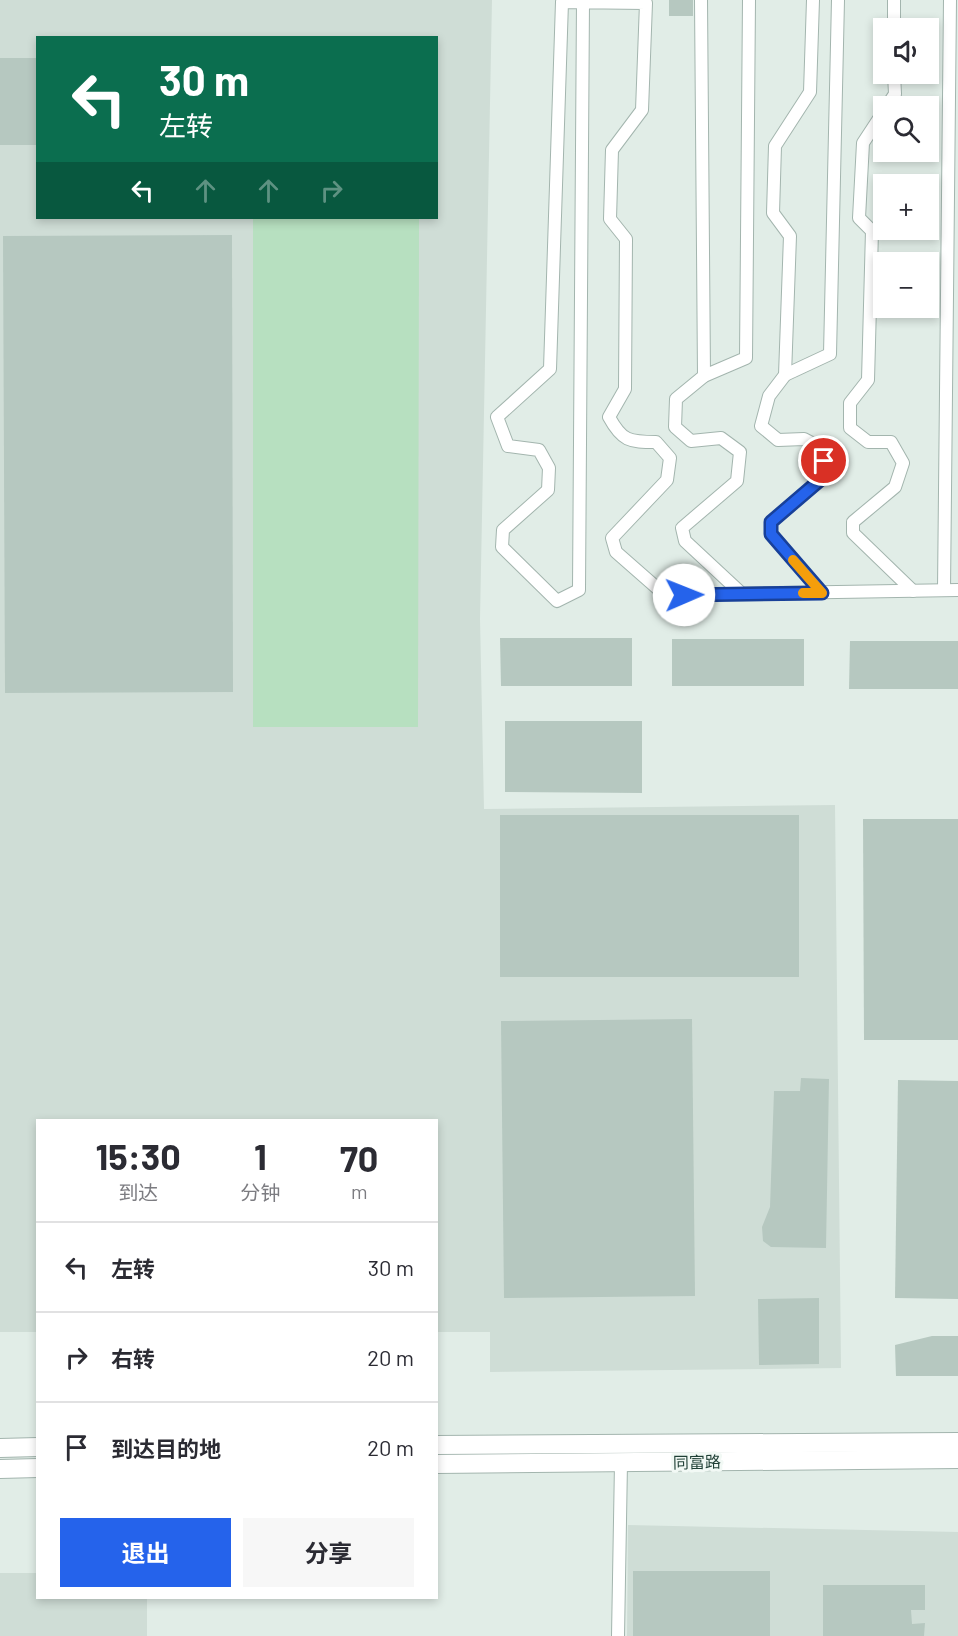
<!DOCTYPE html>
<html lang="zh">
<head>
<meta charset="utf-8">
<style>
	:root { --surface:#fff; --page:#f7f7f7; --text:#2b2b33; --muted:#7c7c81; --line:#e1e1e2; --accent:#2563eb }
	body { margin:0; font-family:Barlow,"Noto Sans SC",sans-serif; background:var(--page); color:var(--text); height:100vh; display:flex; flex-direction:column; font-size:22px; white-space:nowrap }
	* { box-sizing:border-box; margin:0 }
	p { font-size:20px; color:var(--muted) }
	.icon { flex:none; width:33px; height:33px; fill:none; stroke:currentColor; stroke-width:2; stroke-linecap:round; stroke-linejoin:round }
	.map { position:relative; flex:1; overflow:hidden }
	.panel { position:absolute; left:36px; top:1119px; width:402px; height:480px; display:flex; flex-direction:column; background:var(--surface); border-radius:0px; box-shadow:0 3px 9px #0003 }
	.panel>* { flex:none }
	.guide { position:absolute; left:36px; top:36px; width:402px; height:183px; border-radius:0px; box-shadow:0 3px 9px #0003; background:#0b6e4f; color:#fff; overflow:hidden }
	.buttons { position:absolute; left:873px; top:18px; display:grid; gap:12px }
	.buttons a { display:grid; place-items:center; width:66px; height:66px; border-radius:0px; background:var(--surface); box-shadow:0 3px 9px #0003; font-size:30px }
	.pin { position:absolute; display:grid; place-items:center; width:51px; height:51px; color:#fff; margin:-26px; border:3px solid #fff; border-radius:50%; box-shadow:0 2px 6px #0007 }
	.me { position:absolute; width:66px; margin:-33px; rotate:89deg; stroke-linejoin:round; filter:drop-shadow(0 0 4px #0008) }
	.turn { display:flex; align-items:center; gap:21px; height:126px; padding:0 24px; font-size:27px }
	.turn .icon { width:78px; height:78px; stroke-width:2.5 }
	.turn b { display:block; font-size:42px; line-height:51px }
	.lanes { display:flex; align-items:center; height:57px; padding:0 24px; background:#0003; justify-content:center; gap:30px; direction:ltr }
	.lanes .off { opacity:.35 }
	.eta { display:flex; justify-content:space-evenly; align-items:center; height:102px; text-align:center }
	.eta b { font-size:36px; font-weight:700; line-height:42px }
	.cta { display:flex; gap:12px; margin-top:auto; padding:12px 24px }
	.cta a { flex:1; height:69px; border-radius:0px; background:var(--accent); color:#fff; font-size:24px; font-weight:700; line-height:69px; text-align:center }
	.cta a+a { background:var(--page); color:var(--text) }
	ul { padding:0; list-style:none }
	li { display:flex; align-items:center; gap:18px; height:90px; padding:0 24px; border-top:2px solid var(--line) }
	li div { flex:1 }
	li b { display:block; font-size:22px }
	li em { font-style:normal }
	.map>svg:first-child { display:block }
	.built { fill:#cfddd6; fill-rule:evenodd }
	.green { fill:#b7e0c0 }
	.building { fill:#b6c8c0 }
	.lines { fill:none; stroke-linecap:round; stroke-linejoin:round }
	.service-casing { stroke:#a3b5ae; stroke-width:14 }
	.tertiary-casing { stroke:#a3b5ae; stroke-width:20 }
	.service { stroke:#fff; stroke-width:12 }
	.tertiary { stroke:#fff; stroke-width:18 }
	.route-casing { stroke:#184099; stroke-width:15 }
	.route { stroke:#2563eb; stroke-width:10 }
	.slow { stroke:#f59e0b; stroke-width:10 }
	.labels { text-anchor:middle; stroke-width:6; stroke-linejoin:round; paint-order:stroke }
	.street-label { font-size:16px; fill:#1f3f35; stroke:#f2f9f5 }
</style>
</head>
<body>
<div class="map">
<svg width="958" height="1636" viewBox="0 0 958 1636">
	<rect width="100%" height="100%" fill="#e1ede7"/>
	<g class="built">
		<path d="M0 0H492L480 619 484 809 835 805 841 1368 490 1372V1332H437L436 1120H38L37 1332H0ZM38 38H436V218H38Z"/>
		<polygon points="628,1525 958,1532 958,1636 627,1636"/>
		<polygon points="0,1573 37,1573 38,1598 147,1598 147,1636 0,1636"/>
	</g>
	<polygon class="green" points="253,218 419,218 418,727 253,727"/>
	<g class="building">
		<rect x="669" y="0" width="24" height="16"/>
		<rect x="0" y="58" width="38" height="87"/>
		<polygon points="232,235 233,692 5,693 3,236"/>
		<polygon points="500,638 632,638 632,686 501,686"/>
		<rect x="672" y="639" width="132" height="47"/>
		<polygon points="850,641 958,641 958,689 849,689"/>
		<polygon points="505,721 642,721 642,793 505,792"/>
		<rect x="500" y="815" width="299" height="162"/>
		<polygon points="863,819 958,819 958,1040 864,1040"/>
		<polygon points="692,1019 695,1296 504,1298 501,1021"/>
		<polygon points="801,1078 829,1079 826,1248 771,1247 763,1241 762,1227 770,1207 774,1091 800,1091"/>
		<polygon points="898,1080 958,1081 958,1299 895,1298"/>
		<polygon points="819,1298 819,1364 759,1365 758,1299"/>
		<polygon points="932,1336 958,1336 958,1376 896,1376 895,1345"/>
		<rect x="633" y="1571" width="137" height="65"/>
		<polygon points="823,1585 925,1585 925,1610 911,1610 912,1624 925,1623 924,1636 823,1636"/>
	</g>
	<g class="lines">
		<defs>
			<g id="service">
				<polyline points="701,0 704,376 676,399 675,427 691,441 721,438 740,452 737,481 682,528 685,541 742,594"/>
				<polyline points="813,0 810,92 775,146 773,213 790,236 785,375 769,396 761,426 778,440 804,439 821,448 827,474 771,522 771,534 822,593"/>
				<polyline points="894,0 894,28"/>
				<path d="M583 1 579 590 557 601 502 547 503 530 548 490 549 468 539 450 508 446 497 417 550 369 562 2 646 3 642 110 612 150 610 219 626 239 625 389 609 417C622 441 629 442 656 442L670 458 667 480 612 538 616 552 665 595 958 590"/>
				<polyline points="887,106 895,94 894,74"/>
				<polyline points="884,111 863,143 859,218 872,231 868,380 850,403 850,428 868,442 891,442 903,463 895,487 853,522 853,533 913,591"/>
				<polyline points="785,375 830,354 838,0"/>
				<polyline points="704,376 746,358 749,0"/>
				<polyline points="944,590 950,0"/>
				<polyline points="618,1636 621,1463"/>
			</g>
			<g id="tertiary">
				<polyline points="436,1445 958,1442"/>
				<polyline points="0,1448 38,1447"/>
				<polyline points="436,1464 958,1459"/>
				<polyline points="0,1469 38,1468"/>
			</g>
		</defs>
		<use href="#service" class="service-casing"/>
		<use href="#tertiary" class="tertiary-casing"/>
		<use href="#service" class="service"/>
		<use href="#tertiary" class="tertiary"/>
	</g>
	<g class="lines">
		<defs>
			<polyline id="route" points="684,595 822,593 771,534 771,522 827,474 824,461"/>
		</defs>
		<use href="#route" class="route-casing"/>
		<use href="#route" class="route"/>
		<polyline class="slow" points="793,560 822,593 803,593"/>
	</g>
	<g class="labels">
		<g class="street-label">
			<text transform="translate(697 1462) rotate(-1)" y="6">同富路</text>
		</g>
	</g>
</svg>
<div class="buttons">
<a><svg class="icon" aria-label="sound" viewBox="0 0 24 24"><path d="M4 9h4l5-4v14l-5-4H4zM17 9q2 3 0 6"/></svg></a>
<a><svg class="icon" aria-label="search" viewBox="0 0 24 24"><circle cx="10" cy="10" r="6"/><path d="M15 15l6 6"/></svg></a>
<a>+</a>
<a>−</a>
</div>
<div class="pin" style="left:824px;top:461px;background:#d93025"><svg class="icon" aria-label="arrive" viewBox="0 0 24 24"><path d="M6 21V4h12l-3 4 3 4H6"/></svg></div>
<svg class="me" style="left:684px;top:595px" viewBox="-20 -20 40 40"><circle r="19" fill="#fff"/><path d="M0-13L10 11 0 6-10 11z" fill="#2563eb"/></svg>
<div class="guide">
<div class="turn"><svg class="icon" aria-label="left" viewBox="0 0 24 24"><path d="M17 20v-9H6M10 6l-5 5 5 5"/></svg><div><b>30 m</b>左转</div></div>
<div class="lanes"><svg class="icon" aria-label="left" viewBox="0 0 24 24"><path d="M17 20v-9H6M10 6l-5 5 5 5"/></svg><svg class="icon off" aria-label="ahead" viewBox="0 0 24 24"><path d="M12 20V5M6 11l6-6 6 6"/></svg><svg class="icon off" aria-label="ahead" viewBox="0 0 24 24"><path d="M12 20V5M6 11l6-6 6 6"/></svg><svg class="icon off" aria-label="right" viewBox="0 0 24 24"><path d="M7 20v-9h11M14 6l5 5-5 5"/></svg></div>
</div>
<section class="panel">
<div class="eta">
<div><b>15:30</b><p>到达</p></div>
<div><b>1</b><p>分钟</p></div>
<div><b>70</b><p>m</p></div>
</div>
<ul>
<li><svg class="icon" aria-label="left" viewBox="0 0 24 24"><path d="M17 20v-9H6M10 6l-5 5 5 5"/></svg><div><b>左转</b></div><em>30 m</em></li>
<li><svg class="icon" aria-label="right" viewBox="0 0 24 24"><path d="M7 20v-9h11M14 6l5 5-5 5"/></svg><div><b>右转</b></div><em>20 m</em></li>
<li><svg class="icon" aria-label="arrive" viewBox="0 0 24 24"><path d="M6 21V4h12l-3 4 3 4H6"/></svg><div><b>到达目的地</b></div><em>20 m</em></li>
</ul>
<div class="cta"><a>退出</a><a>分享</a></div>
</section>
</div>
</body>
</html>
